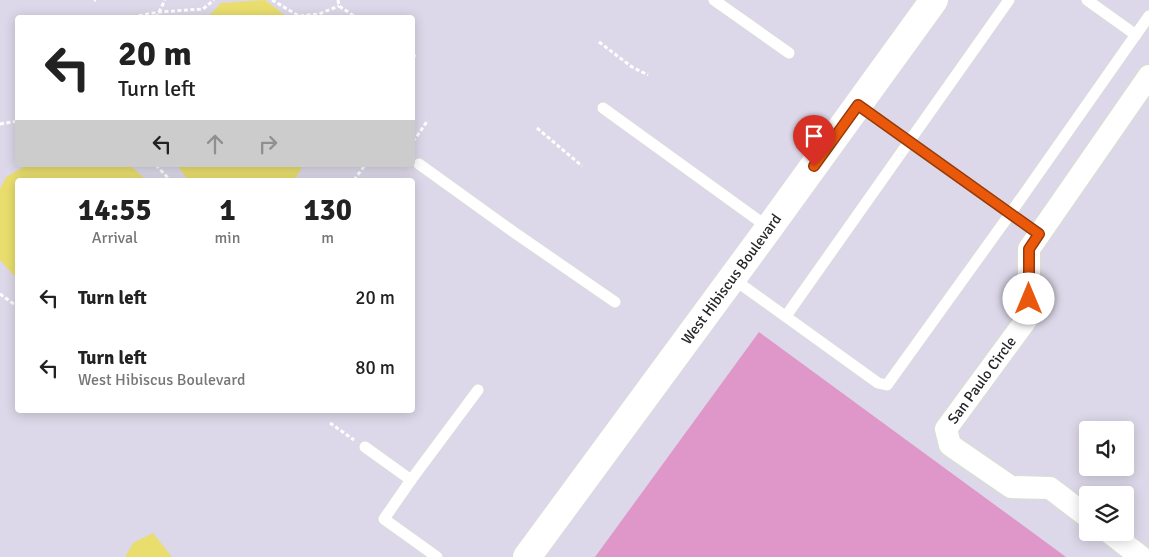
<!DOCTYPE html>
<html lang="en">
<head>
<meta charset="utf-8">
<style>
	:root { --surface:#fff; --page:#f6f6f6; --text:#222; --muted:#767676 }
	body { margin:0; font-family:Signika,sans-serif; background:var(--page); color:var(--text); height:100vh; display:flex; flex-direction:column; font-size:19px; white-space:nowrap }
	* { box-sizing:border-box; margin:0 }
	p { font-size:16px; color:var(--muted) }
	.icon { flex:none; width:28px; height:28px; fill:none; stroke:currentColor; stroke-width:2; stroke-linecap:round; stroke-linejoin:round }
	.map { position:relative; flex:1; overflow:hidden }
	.details { position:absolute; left:15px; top:178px; width:400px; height:235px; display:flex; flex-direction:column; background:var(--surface); border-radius:5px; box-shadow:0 2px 12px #0003 }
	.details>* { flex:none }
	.hud { position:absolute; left:15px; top:15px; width:400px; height:152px; border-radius:5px; box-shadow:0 2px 12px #0003; background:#fff; color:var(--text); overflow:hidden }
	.buttons { position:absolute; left:1079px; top:421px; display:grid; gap:10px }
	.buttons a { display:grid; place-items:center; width:55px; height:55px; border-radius:5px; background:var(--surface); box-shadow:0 2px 12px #0003; font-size:25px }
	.pin { position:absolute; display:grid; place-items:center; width:42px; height:42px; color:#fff; margin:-51px -21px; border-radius:50% 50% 50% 0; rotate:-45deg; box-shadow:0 0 5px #0007 }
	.pin .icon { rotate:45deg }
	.me { position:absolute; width:55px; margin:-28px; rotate:0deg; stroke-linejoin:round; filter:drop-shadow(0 0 4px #0008) }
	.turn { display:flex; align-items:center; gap:18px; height:105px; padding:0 20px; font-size:22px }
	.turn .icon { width:65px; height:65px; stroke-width:2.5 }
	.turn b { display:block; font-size:35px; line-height:42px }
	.lanes { display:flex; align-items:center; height:48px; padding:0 20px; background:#0003; justify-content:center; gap:25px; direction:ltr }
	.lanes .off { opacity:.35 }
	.eta { display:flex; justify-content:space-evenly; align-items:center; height:85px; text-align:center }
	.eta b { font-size:30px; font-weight:700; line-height:35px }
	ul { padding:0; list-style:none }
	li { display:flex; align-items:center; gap:15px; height:70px; padding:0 20px }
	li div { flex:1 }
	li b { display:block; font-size:19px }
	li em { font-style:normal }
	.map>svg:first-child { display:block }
	.green { fill:#df96c8 }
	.water { fill:#e9de6d }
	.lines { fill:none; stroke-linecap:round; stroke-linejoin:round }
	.lane-casing { stroke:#d7e0ce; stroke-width:12 }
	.street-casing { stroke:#d7e0ce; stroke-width:24 }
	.secondary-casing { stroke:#d7e0ce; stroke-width:29 }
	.path { stroke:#fff; stroke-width:3; stroke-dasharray:4 2.5; stroke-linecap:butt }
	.lane { stroke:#fff; stroke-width:11 }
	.street { stroke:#fff; stroke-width:22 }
	.secondary { stroke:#fff; stroke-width:28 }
	.route-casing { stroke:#983908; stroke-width:12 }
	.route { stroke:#ea580c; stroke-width:9 }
	.labels { text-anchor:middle; stroke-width:4; stroke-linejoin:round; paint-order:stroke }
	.street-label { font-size:15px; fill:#272727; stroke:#fff }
</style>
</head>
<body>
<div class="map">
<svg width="1149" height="557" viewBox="0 0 1149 557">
	<rect width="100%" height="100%" fill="#dcd8e9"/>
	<polygon class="green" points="759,332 1066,557 595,557"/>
	<g class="water">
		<polygon points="265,0 287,17 208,17 221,3"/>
		<polygon points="27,165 130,165 146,180 18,180 17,279 0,260 0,189 6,177"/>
		<polygon points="177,165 303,165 295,180 188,180"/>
		<polygon points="153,533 172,557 125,557 133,543"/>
	</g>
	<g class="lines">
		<defs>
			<g id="lane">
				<polyline points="714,0 789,53"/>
				<polyline points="1087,0 1136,35"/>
				<polyline points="858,105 1039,234"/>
				<polyline points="603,108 769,228"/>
				<polyline points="419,164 515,233 615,302"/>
				<polyline points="732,278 878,383 887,385 1010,214 1149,16"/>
				<polyline points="786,316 1009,0"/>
				<polyline points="365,447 411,480"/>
				<polyline points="437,557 384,519 411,480 478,390"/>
			</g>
			<g id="street">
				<path id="s1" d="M1088 517 1050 488 1011 487 950 445 946 429 1029 316V249L1149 76"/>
				<polyline points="1109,532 1141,557"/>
			</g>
			<g id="secondary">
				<path id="s2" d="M527 557 769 228 934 0"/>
			</g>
		</defs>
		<use href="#lane" class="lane-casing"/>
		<use href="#street" class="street-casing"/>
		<use href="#secondary" class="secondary-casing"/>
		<g class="path">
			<polyline points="94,0 96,0"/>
			<polyline points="272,0 299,16 319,14 339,6"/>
			<polyline points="338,0 339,6 357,18"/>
			<polyline points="126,18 159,12 203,9 214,0"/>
			<polyline points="156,18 165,0"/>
			<polyline points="599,42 632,67 648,75"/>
			<polyline points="412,55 417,57"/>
			<polyline points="0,124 18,121"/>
			<polyline points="537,128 582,166"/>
			<polyline points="412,140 415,139 428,120"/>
			<polyline points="156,165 170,180"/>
			<polyline points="354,180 365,165"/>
			<polyline points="0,294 18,307"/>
			<polyline points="165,410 166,410"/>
			<polyline points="330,423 354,440"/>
		</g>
		<use href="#lane" class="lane"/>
		<use href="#street" class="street"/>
		<use href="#secondary" class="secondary"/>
	</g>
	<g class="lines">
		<defs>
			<polyline id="route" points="814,166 858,105 1039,234 1029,249 1029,299"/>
		</defs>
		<use href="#route" class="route-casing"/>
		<use href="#route" class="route"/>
	</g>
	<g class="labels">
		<g class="street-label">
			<text dy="5" stroke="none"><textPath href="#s2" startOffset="345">West Hibiscus Boulevard</textPath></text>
			<text dy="5" stroke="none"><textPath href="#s1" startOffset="238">San Paulo Circle</textPath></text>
		</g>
	</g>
</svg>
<div class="buttons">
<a><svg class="icon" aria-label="sound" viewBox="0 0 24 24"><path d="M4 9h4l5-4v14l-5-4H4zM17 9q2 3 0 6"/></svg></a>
<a><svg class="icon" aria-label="layers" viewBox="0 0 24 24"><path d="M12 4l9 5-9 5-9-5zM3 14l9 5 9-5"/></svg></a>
</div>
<div class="pin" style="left:814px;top:166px;background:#d93025"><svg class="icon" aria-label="arrive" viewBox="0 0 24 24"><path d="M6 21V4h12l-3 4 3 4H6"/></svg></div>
<svg class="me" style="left:1029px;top:299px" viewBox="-20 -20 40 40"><circle r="19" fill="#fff"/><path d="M0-13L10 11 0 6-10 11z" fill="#ea580c"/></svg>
<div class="hud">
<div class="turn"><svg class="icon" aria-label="left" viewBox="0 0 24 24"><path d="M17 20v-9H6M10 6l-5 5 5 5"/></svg><div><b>20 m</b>Turn left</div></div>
<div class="lanes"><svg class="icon" aria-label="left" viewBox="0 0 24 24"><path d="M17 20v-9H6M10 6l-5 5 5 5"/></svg><svg class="icon off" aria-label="ahead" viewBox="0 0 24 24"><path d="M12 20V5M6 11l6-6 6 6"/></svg><svg class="icon off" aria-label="right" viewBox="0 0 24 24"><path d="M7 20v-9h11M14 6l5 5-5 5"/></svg></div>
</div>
<section class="details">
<div class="eta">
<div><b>14:55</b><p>Arrival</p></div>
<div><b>1</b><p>min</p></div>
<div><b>130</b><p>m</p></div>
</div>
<ul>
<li><svg class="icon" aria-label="left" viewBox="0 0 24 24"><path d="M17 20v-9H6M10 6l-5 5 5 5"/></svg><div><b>Turn left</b></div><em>20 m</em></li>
<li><svg class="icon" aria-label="left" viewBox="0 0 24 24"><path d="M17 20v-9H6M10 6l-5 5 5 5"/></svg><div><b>Turn left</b><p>West Hibiscus Boulevard</p></div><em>80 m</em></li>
</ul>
</section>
</div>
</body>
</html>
